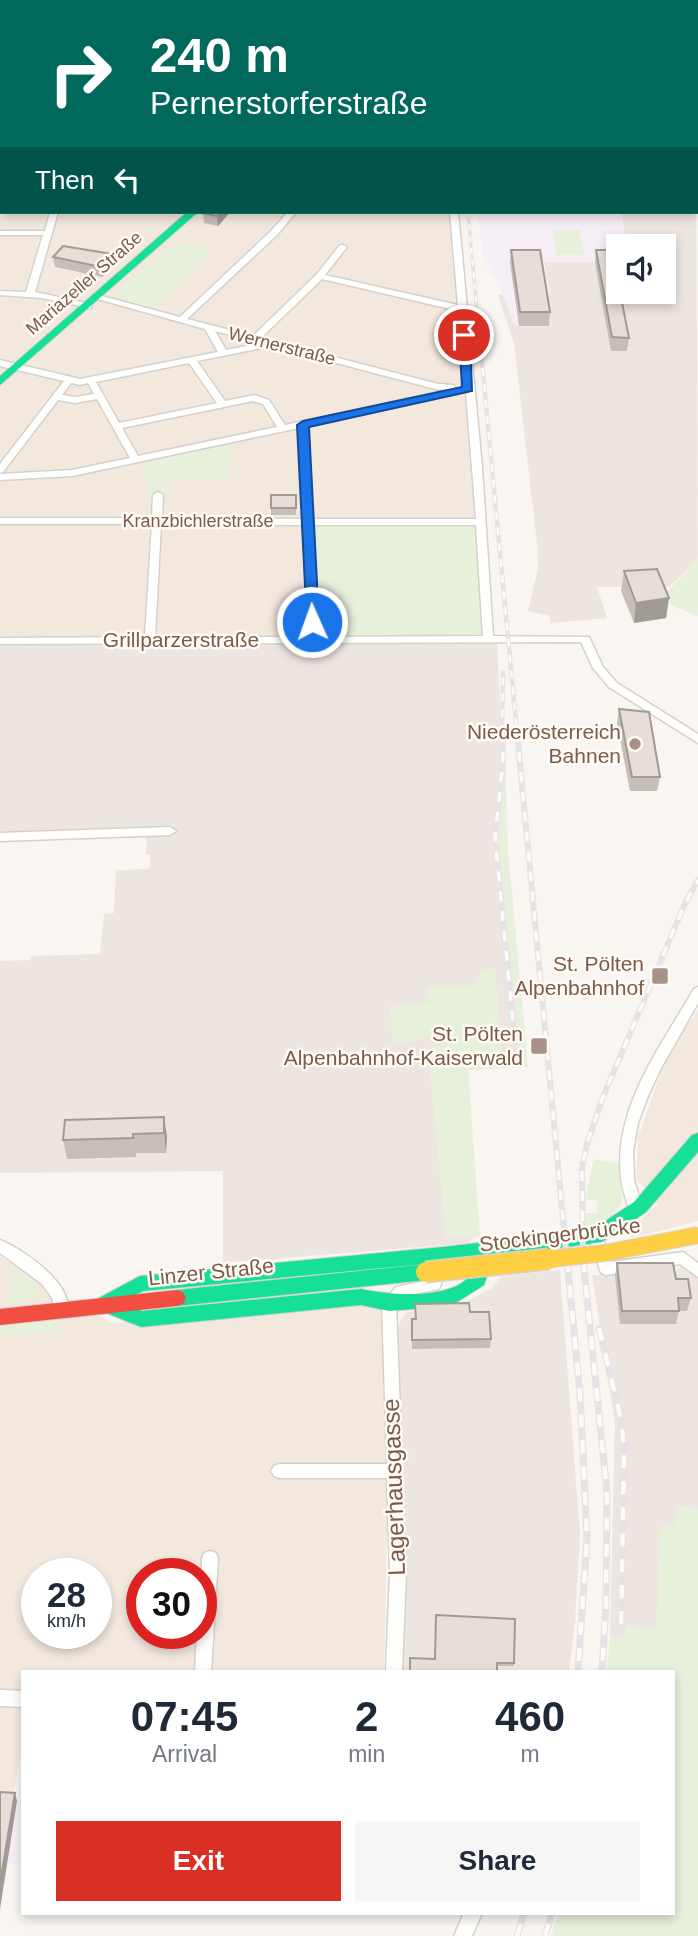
<!DOCTYPE html>
<html lang="en">
<head>
<meta charset="utf-8">
<style>
	:root { --surface:#fff; --page:#f6f6f7; --text:#1f2937; --muted:#747a83; --accent:#d93025 }
	body { margin:0; font-family:Helvetica,sans-serif; background:var(--page); color:var(--text); height:100vh; display:flex; flex-direction:column; font-size:26px; white-space:nowrap }
	* { box-sizing:border-box; margin:0 }
	p { font-size:23px; color:var(--muted) }
	.icon { flex:none; width:38px; height:38px; fill:none; stroke:currentColor; stroke-width:2; stroke-linecap:round; stroke-linejoin:round }
	.map { position:relative; flex:1; overflow:hidden }
	.drawer { position:absolute; left:21px; top:1670px; width:654px; height:245px; display:flex; flex-direction:column; background:var(--surface); border-radius:0px; box-shadow:0 4px 10px #0003 }
	.drawer>* { flex:none }
	.top-card { position:absolute; left:0px; top:0px; width:698px; height:214px; box-shadow:0 4px 10px #0003; background:#00695c; color:#fff; overflow:hidden }
	.controls { position:absolute; left:606px; top:234px; display:grid; gap:14px }
	.controls a { display:grid; place-items:center; width:70px; height:70px; border-radius:0px; background:var(--surface); box-shadow:0 4px 10px #0003; font-size:35px }
	.speed { position:absolute; left:21px; top:1558px; display:flex; gap:14px; font-size:35px; font-weight:700; text-align:center }
	.speed>* { display:grid; place-content:center; width:91px; height:91px; border-radius:50%; background:var(--surface); box-shadow:0 4px 10px #0003; line-height:1 }
	.speed small { font-size:18px; font-weight:400 }
	.speed .limit { border:10px solid #d22; background:#fff; color:#111 }
	.pin { position:absolute; display:grid; place-items:center; width:60px; height:60px; color:#fff; margin:-30px; border:4px solid #fff; border-radius:50%; box-shadow:0 2px 7px #0007 }
	.me { position:absolute; width:77px; margin:-38px; rotate:358deg; stroke-linejoin:round; filter:drop-shadow(0 0 5px #0008) }
	.turn { display:flex; align-items:center; gap:24px; height:147px; padding:0 35px; font-size:32px }
	.turn .icon { width:91px; height:91px; stroke-width:2.5 }
	.turn b { display:block; font-size:49px; line-height:60px }
	.then { display:flex; align-items:center; height:66px; padding:0 35px; background:#0003; gap:14px; font-size:26px }
	.eta { display:flex; justify-content:space-evenly; align-items:center; height:119px; text-align:center }
	.eta b { font-size:42px; font-weight:800; line-height:49px }
	.button { display:flex; gap:14px; margin-top:auto; padding:14px 35px }
	.button a { flex:1; height:80px; border-radius:0px; background:var(--accent); color:#fff; font-size:28px; font-weight:800; line-height:80px; text-align:center }
	.button a+a { background:var(--page); color:var(--text) }
	.map>svg:first-child { display:block }
	.residential { fill:#f2e8de; fill-rule:evenodd }
	.industrial { fill:#ede5e0 }
	.education { fill:#f6eef6 }
	.green { fill:#e7f0db }
	.lines { fill:none; stroke-linecap:round; stroke-linejoin:round }
	.street-casing { stroke:#d7d1cb; stroke-width:3 }
	.fast-casing { stroke:#d9d2cb; stroke-width:2 }
	.slow-casing { stroke:#d9d2cb; stroke-width:2 }
	.jam-casing { stroke:#d9d2cb; stroke-width:2 }
	.street { fill:#fefefd; fill-rule:evenodd }
	.fast { fill:#16e098; fill-rule:evenodd }
	.slow { fill:#ffcf43; fill-rule:evenodd }
	.jam { fill:#f24e42; fill-rule:evenodd }
	.rail-far3-casing { stroke:#e6e3e7; stroke-width:3.5 }
	.rail-far2-casing { stroke:#e6e3e7; stroke-width:4.5 }
	.rail-far1-casing { stroke:#e6e3e7; stroke-width:6 }
	.rail-casing { stroke:#e6e3e7; stroke-width:7 }
	.rail-far3 { stroke:#fffaf3; stroke-width:2; stroke-dasharray:6; stroke-linecap:butt }
	.rail-far2 { stroke:#fffaf3; stroke-width:2.5; stroke-dasharray:8; stroke-linecap:butt }
	.rail-far1 { stroke:#fffaf3; stroke-width:3.5; stroke-dasharray:10; stroke-linecap:butt }
	.rail { stroke:#fffaf3; stroke-width:4.5; stroke-dasharray:13; stroke-linecap:butt }
	.slow-bridge-far1-casing { stroke:#dad1cc; stroke-width:18; stroke-linecap:butt }
	.slow-bridge-casing { stroke:#dad1cc; stroke-width:23; stroke-linecap:butt }
	.slow-bridge-far1 { stroke:#ffcf43; stroke-width:16 }
	.slow-bridge { stroke:#ffcf43; stroke-width:20 }
	.wall { fill:#c6bfb9 }
	.shaded-wall { fill:#a19b96 }
	.building { fill:#e6ded7; stroke:#a19b96; stroke-width:2 }
	.route { fill:#1a73e8; stroke:#114b97; stroke-width:2 }
	.poi-dot { fill:#a69286; stroke:#fffaf3; stroke-width:2.5 }
	.labels { text-anchor:middle; stroke-width:5; stroke-linejoin:round; paint-order:stroke }
	.far-street-label { font-size:18px; fill:#7a5c4d; stroke:#fffaf3 }
	.street-label { font-size:21px; fill:#7a5c4d; stroke:#fffaf3 }
	.poi-label { font-size:21px; fill:#7a5c4d; stroke:#fffaf3; text-anchor:end }
	.near-street-label { font-size:24px; fill:#7a5c4d; stroke:#fffaf3 }
</style>
</head>
<body>
<div class="map">
<svg width="698" height="1936" viewBox="0 0 698 1936">
	<rect width="100%" height="100%" fill="#f9f5f0"/>
	<g class="residential">
		<polygon points="0,0 429,2 2,2 2,212 454,212 479,522 313,639 0,638"/>
		<polygon points="698,1010 698,1221 632,1238 628,1232 658,1204 636,1179 638,1138 667,1055"/>
		<path d="M0 1256 47 1287 112 1323 381 1303 388 1481 384 1671H23V1742L13 1795 0 1794ZM37 1573H96V1633H37ZM142 1573H201V1633H142Z"/>
	</g>
	<g class="industrial">
		<polygon points="696,154 698,559 669,587 597,587 607,618 550,623 550,616 528,611 538,568 537,543 514,343 498,295 503,294 514,324 544,294 550,294 544,262 618,262 618,292 663,292 663,247 627,247 621,212 696,212"/>
		<polygon points="497,643 508,905 527,1067 468,1069 479,1231 469,1243 223,1263 223,1171 0,1173 0,961 30,960 31,956 100,954 104,914 114,913 116,870 149,869 151,855 146,854 147,828 0,832 0,645"/>
		<polygon points="683,1265 698,1279 698,1508 679,1506 675,1528 661,1527 657,1630 626,1626 625,1638 610,1636 615,1423 592,1275 670,1276"/>
		<polygon points="560,1270 580,1535 575,1623 569,1671 400,1671 403,1573 398,1328 402,1318 408,1312 464,1303 492,1288 501,1276"/>
	</g>
	<g class="education">
		<polygon points="478,212 621,212 627,247 618,247 618,262 544,262 550,294 544,294 519,326 514,324 503,294 483,257"/>
		<polygon points="23,1772 23,1865 7,1864 17,1801"/>
	</g>
	<g class="green">
		<polygon points="553,230 579,230 584,255 557,255"/>
		<polygon points="176,242 212,249 156,309 112,298 144,266 151,264"/>
		<polygon points="234,443 228,479 170,480 168,495 148,495 150,481 140,465 145,462"/>
		<polygon points="308,521 479,522 488,639 313,639"/>
		<polygon points="698,559 698,616 672,606 667,592"/>
		<polygon points="505,762 508,849 528,1067 468,1070 480,1237 446,1238 428,1047 449,1042 449,1029 412,1042 393,1043 390,1006 428,1003 427,987 477,985 482,969 495,969 502,1053 520,1053 498,840"/>
		<polygon points="594,1159 621,1164 622,1204 606,1222 584,1231 584,1213 597,1213 597,1201 585,1199"/>
		<polygon points="15,1268 36,1282 40,1289 33,1299 6,1304"/>
		<polygon points="55,1320 60,1324 58,1331 0,1337 0,1326"/>
		<polygon points="678,1506 698,1508 698,1936 551,1936 558,1913 674,1913 674,1671 607,1671 610,1636 625,1638 626,1625 657,1630 661,1527 674,1528"/>
	</g>
	<g class="lines">
		<defs>
			<g id="street">
				<polygon points="357,0 363,0 356,2"/>
				<polygon points="580,0 587,0 579,2"/>
				<rect x="0" y="15" width="2" height="4"/>
				<rect x="696" y="16" width="2" height="4"/>
				<rect x="696" y="49" width="2" height="4"/>
				<rect x="696" y="85" width="2" height="4"/>
				<rect x="0" y="120" width="2" height="4"/>
				<rect x="696" y="150" width="2" height="4"/>
				<rect x="0" y="176" width="2" height="4"/>
				<polygon points="50,212 58,212 35,292 91,304 91,308 41,298 0,295 0,291 26,292 43,235 0,235 0,231 45,231"/>
				<path d="M288 212H296L277 235 187 319 253 336 317 274 340 245H343L347 247 325 275 458 305 450 212H458L482 467 493 636 589 637 603 667 617 683 698 734V743L609 687 593 668 581 642 0 644V638L145 637 152 524H0V518H152L153 495 158 492 163 495 162 518 303 519 299 428 72 476 0 480V474L72 470 130 458 97 399 75 403 58 400 3 472 0 473V464L64 381 0 366V360L80 379 218 352 205 329 94 298 98 295 180 317 271 231ZM322 279 459 311 465 387 457 389 453 385 438 384 261 338ZM215 331 261 343 226 350ZM272 346 435 389 449 390 285 425 269 400 254 395 225 401 197 361ZM189 363 217 403 119 423 96 382ZM71 383 80 385 88 383 94 394 75 397 62 395ZM466 392 476 519H312L308 426ZM253 401 263 404 277 427 138 456 122 428ZM161 524 303 525 308 637H155ZM312 525H476L483 636 318 637Z"/>
				<polygon points="170,827 176,831 170,835 0,841 0,833"/>
				<path d="M698 987V1003L660 1070 648 1096 638 1123 633 1151 634 1180 643 1209 641 1213 636 1215 631 1213 629 1209C626 1199 622 1188 621 1178 613 1108 661 1046 694 989Z"/>
				<polygon points="596,1231 601,1233 611,1262 683,1252 698,1263 698,1277 680,1264 606,1275 601,1273 589,1237 591,1233"/>
				<path d="M0 1240C23 1249 77 1286 66 1314L61 1316 56 1314 52 1298 42 1284 0 1253Z"/>
				<polygon points="440,1262 445,1264 447,1268 439,1289 405,1296 396,1305 406,1571 402,1671 386,1671 390,1571 387,1478 279,1478 274,1476 271,1471 274,1466 279,1464 387,1464 382,1303 396,1287 429,1280 435,1264"/>
				<polygon points="210,1551 216,1553 218,1558 211,1671 195,1671 197,1633 201,1633 202,1558 204,1553"/>
				<polygon points="0,1690 23,1691 23,1707 0,1706"/>
				<polygon points="464,1913 482,1913 472,1936 454,1936"/>
			</g>
			<g id="fast">
				<polygon points="187,212 198,212 0,385 0,376"/>
				<path d="M698 1133V1152L646 1212 602 1242 493 1257 484 1285 451 1306 389 1311 361 1305 141 1327 99 1310 96 1304 99 1298 140 1276 443 1247 592 1230 634 1202 692 1135ZM476 1259C474 1263 473 1271 471 1274 453 1301 388 1295 361 1289L142 1311 123 1303 143 1291Z"/>
				<polygon points="426,1264 432,1267 435,1272 432,1277 426,1280 177,1306 171,1304 168,1298 171,1292 177,1290"/>
			</g>
			<polygon id="slow" points="348,0 356,0 347,2"/>
			<g id="jam">
				<polygon points="321,0 336,0 320,2"/>
				<polygon points="177,1290 183,1292 186,1298 183,1304 177,1306 0,1325 0,1309"/>
			</g>
		</defs>
		<use href="#street" class="street-casing"/>
		<use href="#fast" class="fast-casing"/>
		<use href="#slow" class="slow-casing"/>
		<use href="#jam" class="jam-casing"/>
		<use href="#street" class="street"/>
		<use href="#fast" class="fast"/>
		<use href="#slow" class="slow"/>
		<use href="#jam" class="jam"/>
		<defs>
			<g id="rail-far3">
				<polyline points="505,2 507,0"/>
				<polyline points="555,2 557,0"/>
				<polyline points="468,212 478,322"/>
			</g>
			<g id="rail-far2">
				<polyline points="478,320 517,733"/>
				<polyline points="502,733 503,673"/>
			</g>
			<g id="rail-far1">
				<polyline points="502,732 503,762 495,838 515,1043"/>
				<polyline points="517,732 567,1261"/>
				<polyline points="583,1261 582,1168 587,1144 603,1097 684,906 698,880"/>
			</g>
			<g id="rail">
				<polyline points="567,1259 580,1394 587,1538 578,1671"/>
				<polyline points="583,1259 607,1492 606,1605 602,1671"/>
				<polyline points="599,1328 621,1419 624,1448 621,1629"/>
				<polyline points="517,1936 524,1913"/>
				<polyline points="545,1936 552,1913"/>
			</g>
		</defs>
		<use href="#rail-far3" class="rail-far3-casing"/>
		<use href="#rail-far2" class="rail-far2-casing"/>
		<use href="#rail-far1" class="rail-far1-casing"/>
		<use href="#rail" class="rail-casing"/>
		<use href="#rail-far3" class="rail-far3"/>
		<use href="#rail-far2" class="rail-far2"/>
		<use href="#rail-far1" class="rail-far1"/>
		<use href="#rail" class="rail"/>
		<defs>
			<polyline id="slow-bridge-far1" points="532,1261 605,1253 698,1235"/>
			<polyline id="slow-bridge" points="426,1272 549,1259"/>
		</defs>
		<use href="#slow-bridge-far1" class="slow-bridge-far1-casing"/>
		<use href="#slow-bridge" class="slow-bridge-casing"/>
		<use href="#slow-bridge-far1" class="slow-bridge-far1"/>
		<use href="#slow-bridge" class="slow-bridge"/>
	</g>
	<g class="wall">
		<polygon points="366,0 401,0 400,2 366,2"/>
		<polygon points="205,212 230,212 218,226 204,223 203,213"/>
		<polygon points="511,250 550,312 549,326 519,326 510,263"/>
		<polygon points="596,250 629,338 627,351 611,351 595,263"/>
		<polygon points="53,257 113,263 102,277 55,267"/>
		<rect x="271" y="495" width="25" height="20"/>
		<polygon points="624,571 669,598 666,618 634,623 621,591"/>
		<polygon points="619,709 660,777 657,791 630,791 617,723"/>
		<polygon points="164,1117 167,1137 166,1153 136,1153 136,1157 67,1159 63,1140"/>
		<polygon points="617,1263 676,1279 691,1298 687,1311 679,1311 676,1324 620,1324 615,1276"/>
		<polygon points="415,1304 470,1312 491,1339 490,1348 412,1349 412,1319 415,1319"/>
		<polygon points="410,1658 514,1663 514,1666 497,1666"/>
	</g>
	<g class="shaded-wall">
		<polygon points="94,0 119,0 118,2 93,2"/>
		<polygon points="221,212 230,212 218,226 217,216"/>
		<polygon points="112,254 113,263 102,277 101,267"/>
		<polygon points="669,598 666,618 634,623 636,603"/>
		<polygon points="164,1117 167,1137 166,1153 164,1133"/>
		<polygon points="15,1793 17,1801 0,1909 0,1883"/>
	</g>
	<g class="building">
		<polygon points="78,0 94,0 93,2 75,2"/>
		<polygon points="132,0 304,0 317,2 131,2"/>
		<polygon points="205,212 221,212 217,216 203,213"/>
		<polygon points="63,246 112,254 101,267 53,257"/>
		<polygon points="511,250 540,250 550,312 520,312"/>
		<polygon points="596,250 612,250 618,281 618,292 620,292 629,338 612,337"/>
		<rect x="271" y="495" width="25" height="13"/>
		<polygon points="657,569 669,598 636,603 624,571"/>
		<polygon points="619,709 649,712 660,777 632,777"/>
		<polygon points="164,1117 164,1133 133,1134 133,1138 63,1140 65,1120"/>
		<polygon points="617,1263 673,1263 676,1279 688,1279 691,1298 678,1298 679,1311 622,1311"/>
		<polygon points="469,1303 470,1312 489,1312 491,1339 412,1340 412,1319 416,1319 415,1304"/>
		<polygon points="436,1615 515,1619 514,1663 497,1663 497,1671 410,1671 410,1658 435,1659"/>
		<polygon points="0,1792 15,1793 0,1883"/>
	</g>
	<polygon class="route" points="464,332 470,335 472,391 309,427 319,622 317,625 307,625 297,425 303,421 462,387 459,335"/>
	<g class="poi-dot">
		<circle cx="635" cy="744" r="7"/>
		<rect x="651" y="967" width="18" height="18" rx="3.5"/>
		<rect x="530" y="1037" width="18" height="18" rx="3.5"/>
	</g>
	<g class="labels">
		<g class="far-street-label">
			<text transform="translate(84 283) rotate(-41)" y="6">Mariazeller Straße</text>
			<text transform="translate(282 346) rotate(14)" y="6">Wernerstraße</text>
			<text x="198" y="527">Kranzbichlerstraße</text>
		</g>
		<g class="street-label">
			<text x="181" y="647">Grillparzerstraße</text>
			<text transform="translate(560 1235) rotate(-7)" y="7">Stockingerbrücke</text>
			<text transform="translate(211 1272) rotate(-6)" y="7">Linzer Straße</text>
		</g>
		<g class="poi-label">
			<text x="621" y="739">Niederösterreich<tspan x="621" dy="24">Bahnen</tspan></text>
			<text x="644" y="971">St. Pölten<tspan x="644" dy="24">Alpenbahnhof</tspan></text>
			<text x="523" y="1041">St. Pölten<tspan x="523" dy="24">Alpenbahnhof-Kaiserwald</tspan></text>
		</g>
		<g class="near-street-label">
			<text transform="translate(394 1487) rotate(-92)" y="8">Lagerhausgasse</text>
		</g>
	</g>
</svg>
<div class="controls">
<a><svg class="icon" aria-label="sound" viewBox="0 0 24 24"><path d="M4 9h4l5-4v14l-5-4H4zM17 9q2 3 0 6"/></svg></a>
</div>
<div class="speed"><div>28<small>km/h</small></div><div class="limit">30</div></div>
<div class="pin" style="left:464px;top:335px;background:#d93025"><svg class="icon" aria-label="arrive" viewBox="0 0 24 24"><path d="M6 21V4h12l-3 4 3 4H6"/></svg></div>
<svg class="me" style="left:312px;top:622px" viewBox="-20 -20 40 40"><circle r="17" fill="#1a73e8" stroke="#fff" stroke-width="3"/><path d="M0-11L8 9 0 5-8 9z" fill="#fff"/></svg>
<div class="top-card">
<div class="turn"><svg class="icon" aria-label="right" viewBox="0 0 24 24"><path d="M7 20v-9h11M14 6l5 5-5 5"/></svg><div><b>240 m</b>Pernerstorferstraße</div></div>
<div class="then">Then<svg class="icon" aria-label="left" viewBox="0 0 24 24"><path d="M17 20v-9H6M10 6l-5 5 5 5"/></svg></div>
</div>
<section class="drawer">
<div class="eta">
<div><b>07:45</b><p>Arrival</p></div>
<div><b>2</b><p>min</p></div>
<div><b>460</b><p>m</p></div>
</div>
<div class="button"><a>Exit</a><a>Share</a></div>
</section>
</div>
</body>
</html>
